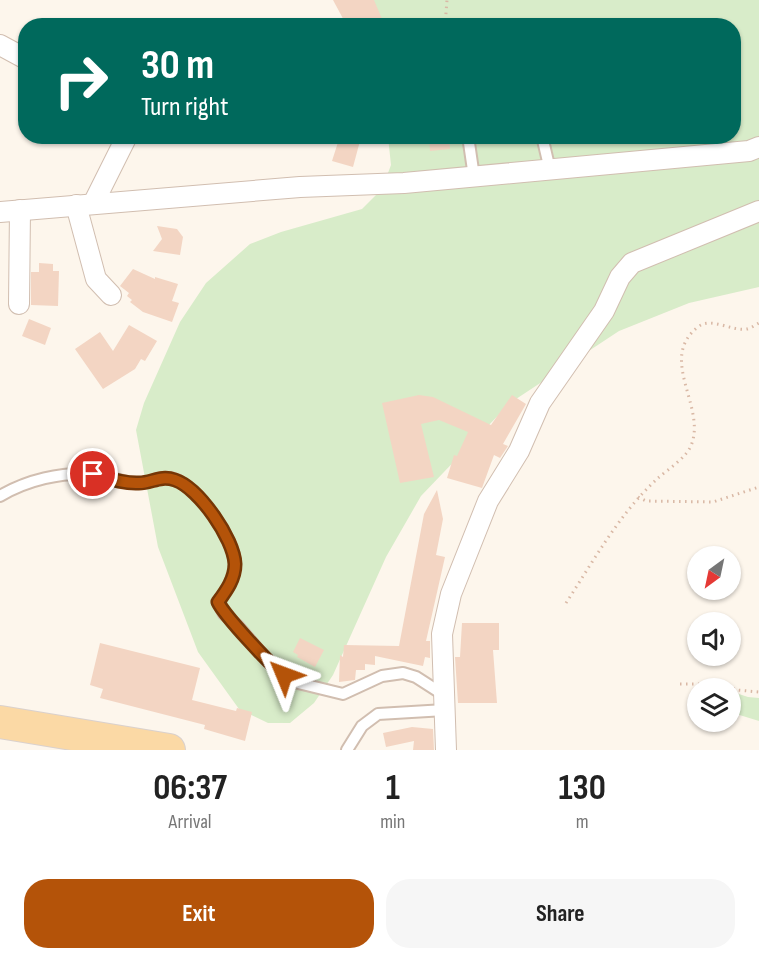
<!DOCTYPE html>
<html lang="en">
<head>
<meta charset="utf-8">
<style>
	:root { --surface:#fff; --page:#f6f6f6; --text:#222; --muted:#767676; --accent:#b45309 }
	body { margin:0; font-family:"Sofia Sans Condensed",sans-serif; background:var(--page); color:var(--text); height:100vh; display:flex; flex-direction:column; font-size:22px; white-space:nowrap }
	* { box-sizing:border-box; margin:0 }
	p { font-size:20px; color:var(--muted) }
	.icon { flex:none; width:33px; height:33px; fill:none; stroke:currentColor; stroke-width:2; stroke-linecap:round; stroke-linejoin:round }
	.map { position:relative; height:750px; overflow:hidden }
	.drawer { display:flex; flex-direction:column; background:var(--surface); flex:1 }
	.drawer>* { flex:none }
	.guide { position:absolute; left:18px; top:18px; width:723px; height:126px; border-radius:24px; box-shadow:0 2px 4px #0004; background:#00695c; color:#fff; overflow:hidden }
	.needle { width:39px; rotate:213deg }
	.tools { position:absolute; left:687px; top:546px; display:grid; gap:12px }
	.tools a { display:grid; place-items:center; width:54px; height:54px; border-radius:50%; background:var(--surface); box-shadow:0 2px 4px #0004; font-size:30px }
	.pin { position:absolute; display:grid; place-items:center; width:51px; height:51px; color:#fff; margin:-26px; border:3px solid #fff; border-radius:50%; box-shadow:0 2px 6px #0007 }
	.me { position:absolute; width:66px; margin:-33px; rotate:314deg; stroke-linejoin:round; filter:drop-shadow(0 0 4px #0008) }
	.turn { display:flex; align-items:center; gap:21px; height:126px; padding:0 24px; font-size:27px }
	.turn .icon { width:78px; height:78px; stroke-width:2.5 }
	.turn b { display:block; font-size:42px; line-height:51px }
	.eta { display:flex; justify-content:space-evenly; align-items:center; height:102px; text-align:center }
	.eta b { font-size:36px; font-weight:700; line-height:42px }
	.cta { display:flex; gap:12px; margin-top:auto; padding:12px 24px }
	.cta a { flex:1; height:69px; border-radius:24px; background:var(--accent); color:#fff; font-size:24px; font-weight:700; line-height:69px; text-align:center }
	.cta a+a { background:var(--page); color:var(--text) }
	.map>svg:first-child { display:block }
	.green { fill:#d8ecc9 }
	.building { fill:#f3d5c3 }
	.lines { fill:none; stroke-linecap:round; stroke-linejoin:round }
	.lane-casing { stroke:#d1beb0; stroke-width:14 }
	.street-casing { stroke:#d1beb0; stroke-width:22 }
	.primary-casing { stroke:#dad1cd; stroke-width:34 }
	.path { stroke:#d9b8a5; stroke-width:3; stroke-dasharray:1.5 4.5; stroke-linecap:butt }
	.lane { stroke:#fff; stroke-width:10 }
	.street { stroke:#fff; stroke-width:20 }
	.primary { stroke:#fbd9a5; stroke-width:32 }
	.route-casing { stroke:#753606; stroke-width:15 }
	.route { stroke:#b45309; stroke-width:10 }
</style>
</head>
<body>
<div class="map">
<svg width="759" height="750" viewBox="0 0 759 750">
	<rect width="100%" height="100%" fill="#fdf6ec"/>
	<g class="green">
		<polygon points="355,0 759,0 759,287 689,303 619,331 510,403 421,496 386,557 333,675 314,703 290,723 268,723 239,709 198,652 158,547 136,430 144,403 180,322 206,283 250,244 281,232 362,209 382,189 391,165 388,137 734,136 734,26 360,25"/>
		<polygon points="730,691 748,697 759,698 759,721 733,713 731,710"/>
	</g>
	<g class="building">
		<polygon points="333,0 374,0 385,26 347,26"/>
		<polygon points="340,136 355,136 354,140 360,141 353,167 332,161"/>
		<polygon points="429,136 449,136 450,149 430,151"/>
		<polygon points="157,226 177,229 183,237 180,255 153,251 162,239"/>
		<polygon points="39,263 53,264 53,271 59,271 58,306 31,305 31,272 39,272"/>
		<polygon points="133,269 155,279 155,277 178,284 172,301 179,303 172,322 143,312 130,302 132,300 127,296 129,293 120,286"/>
		<polygon points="29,319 51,328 45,345 22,336"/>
		<polygon points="129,325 157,341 145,361 141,359 135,369 103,389 75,349 100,332 113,351"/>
		<polygon points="419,395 433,397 491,425 512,395 526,404 503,444 508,446 500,458 494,455 482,488 447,478 454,455 457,456 468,432 439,420 421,424 434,477 400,483 382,403"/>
		<polygon points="437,490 443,519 436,555 445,557 426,641 430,641 430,658 425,657 423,666 375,656 375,665 365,664 365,670 356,670 355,680 339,682 340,655 343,657 344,645 399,646 424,514"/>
		<polygon points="462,623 499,623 499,650 493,650 497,703 458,703 455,657 460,657"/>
		<polygon points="300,638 324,650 315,667 297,657 298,655 293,652"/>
		<polygon points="100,643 200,668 192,700 236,711 237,708 252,712 245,741 204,729 205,725 100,698 103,689 90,685"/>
		<polygon points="412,727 433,729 434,750 413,750 414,741 386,747 383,733"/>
	</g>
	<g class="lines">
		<defs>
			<g id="lane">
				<polyline points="468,136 474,177"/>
				<polyline points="542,136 550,170"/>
				<path d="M0 496C27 480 61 472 92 474 107 475 122 483 137 483 151 484 162 473 177 480 200 492 235 539 235 565 234 580 226 591 218 602L224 614 238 626 273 667 294 682 343 694 382 676 403 673 416 677 444 695"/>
				<polyline points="347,750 362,726 378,714 445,710"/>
			</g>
			<g id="street">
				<polyline points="0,45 26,59"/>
				<polyline points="93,204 127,136"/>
				<polyline points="76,205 96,279 111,295"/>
				<polyline points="0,212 300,187 404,183 749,151 759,147"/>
				<polyline points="19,304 20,210"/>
				<polyline points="446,750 442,634 451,594 488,501 519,451 540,403 604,311 620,277 632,263 759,211"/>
			</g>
			<polyline id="primary" points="0,722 169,750"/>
		</defs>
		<use href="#lane" class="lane-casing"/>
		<use href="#street" class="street-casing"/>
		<use href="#primary" class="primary-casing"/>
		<g class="path">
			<polyline points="445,26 447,0"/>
			<polyline points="638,497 646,501 713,502 759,487"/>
			<path d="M566 603C594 560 620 513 657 479 668 469 688 457 692 443 705 405 658 358 698 327 711 316 732 332 747 329 751 328 755 325 759 323"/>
			<polyline points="680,684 723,684 737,690 759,692"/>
		</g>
		<use href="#lane" class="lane"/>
		<use href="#street" class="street"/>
		<use href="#primary" class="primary"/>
	</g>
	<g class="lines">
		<defs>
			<path id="route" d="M93 474C107 478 124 484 139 483 152 483 160 475 175 480 199 488 234 539 235 564 235 579 226 591 218 602 224 615 271 666 284 675"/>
		</defs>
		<use href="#route" class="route-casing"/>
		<use href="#route" class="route"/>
	</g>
</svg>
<div class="tools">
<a><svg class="needle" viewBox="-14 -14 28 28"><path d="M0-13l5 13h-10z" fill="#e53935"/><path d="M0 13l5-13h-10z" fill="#767676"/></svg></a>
<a><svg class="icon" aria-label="sound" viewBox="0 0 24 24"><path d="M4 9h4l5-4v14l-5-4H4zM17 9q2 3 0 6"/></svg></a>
<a><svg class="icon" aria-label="layers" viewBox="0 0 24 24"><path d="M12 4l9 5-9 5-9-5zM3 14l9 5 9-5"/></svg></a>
</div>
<div class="pin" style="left:93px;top:474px;background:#d93025"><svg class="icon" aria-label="arrive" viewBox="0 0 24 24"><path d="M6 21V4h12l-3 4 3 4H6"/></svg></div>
<svg class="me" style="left:284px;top:675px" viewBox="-20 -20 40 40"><path d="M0-17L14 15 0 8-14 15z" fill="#b45309" stroke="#fff" stroke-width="4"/></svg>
<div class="guide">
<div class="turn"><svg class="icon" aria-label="right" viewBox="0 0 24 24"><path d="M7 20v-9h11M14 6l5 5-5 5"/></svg><div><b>30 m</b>Turn right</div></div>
</div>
</div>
<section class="drawer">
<div class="eta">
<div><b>06:37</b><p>Arrival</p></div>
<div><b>1</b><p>min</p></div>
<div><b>130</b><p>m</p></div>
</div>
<div class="cta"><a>Exit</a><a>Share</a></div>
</section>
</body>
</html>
